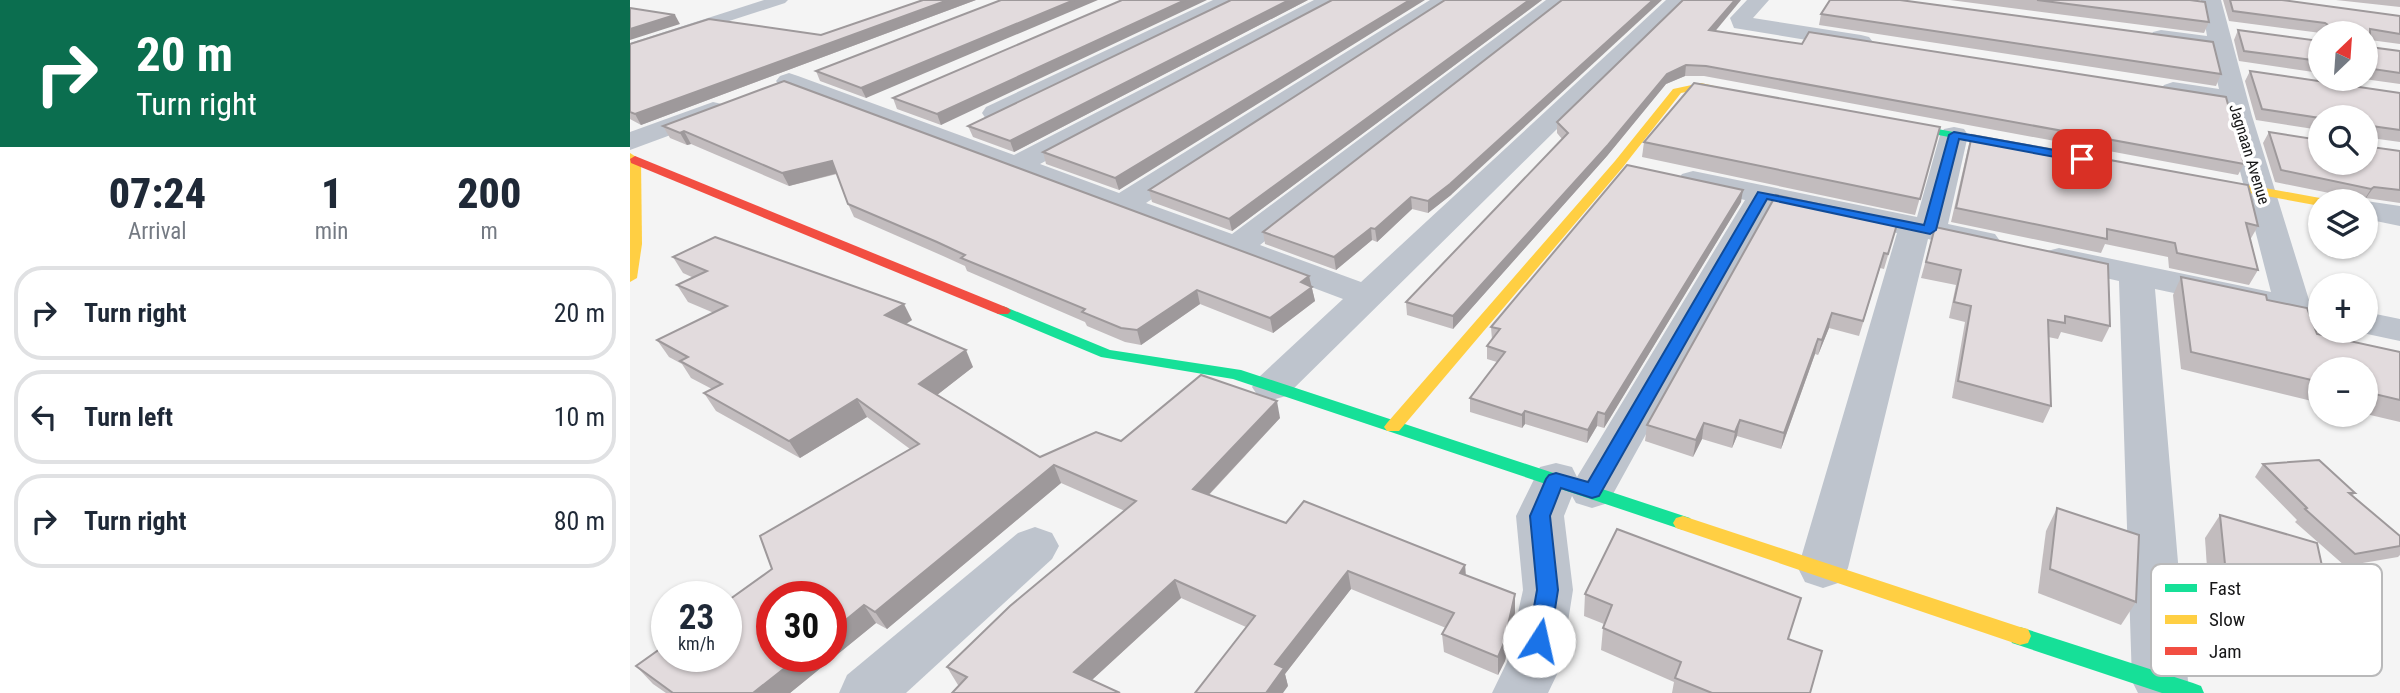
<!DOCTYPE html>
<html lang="en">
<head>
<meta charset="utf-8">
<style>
	:root { --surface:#fff; --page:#f2f2f3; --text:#1f2937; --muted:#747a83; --line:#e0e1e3 }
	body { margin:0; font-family:"Roboto Condensed",sans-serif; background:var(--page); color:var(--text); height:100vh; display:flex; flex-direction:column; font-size:26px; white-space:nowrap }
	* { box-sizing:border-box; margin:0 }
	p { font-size:23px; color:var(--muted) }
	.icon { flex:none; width:38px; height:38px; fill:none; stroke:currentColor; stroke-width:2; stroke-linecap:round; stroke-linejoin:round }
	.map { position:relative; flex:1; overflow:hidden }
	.sheet { display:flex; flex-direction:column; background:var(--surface); width:630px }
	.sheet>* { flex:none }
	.top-card { background:#0b6e4f; color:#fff; overflow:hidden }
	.needle { width:46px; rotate:25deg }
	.fabs { position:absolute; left:1678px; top:21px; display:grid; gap:14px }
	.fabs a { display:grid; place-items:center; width:70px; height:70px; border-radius:50%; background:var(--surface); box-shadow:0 2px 5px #0004; font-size:35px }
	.speed { position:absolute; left:21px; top:581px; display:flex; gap:14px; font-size:35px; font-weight:700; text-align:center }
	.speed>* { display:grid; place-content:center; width:91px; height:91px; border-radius:50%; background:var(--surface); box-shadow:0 2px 5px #0004; line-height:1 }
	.speed small { font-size:18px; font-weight:400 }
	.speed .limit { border:10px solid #d22; background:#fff; color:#111 }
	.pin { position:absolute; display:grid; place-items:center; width:60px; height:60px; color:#fff; margin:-30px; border-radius:14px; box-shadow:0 4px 10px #0006 }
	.me { position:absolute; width:77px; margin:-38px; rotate:10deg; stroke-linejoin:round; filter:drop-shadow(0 0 5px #0008) }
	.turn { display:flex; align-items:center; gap:24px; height:147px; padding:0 21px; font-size:32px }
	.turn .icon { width:91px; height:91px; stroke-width:2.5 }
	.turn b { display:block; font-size:49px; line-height:60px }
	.eta { display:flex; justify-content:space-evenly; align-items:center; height:119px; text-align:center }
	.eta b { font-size:42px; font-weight:800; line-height:49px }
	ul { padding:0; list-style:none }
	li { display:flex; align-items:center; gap:21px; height:94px; margin:0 14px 10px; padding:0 7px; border:4px solid var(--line); border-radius:28px }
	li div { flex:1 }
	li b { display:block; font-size:26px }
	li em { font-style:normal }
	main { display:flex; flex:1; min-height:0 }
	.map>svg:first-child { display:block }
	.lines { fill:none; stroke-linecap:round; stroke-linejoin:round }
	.lane { fill:#bec4cd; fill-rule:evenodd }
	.street { fill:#bec4cd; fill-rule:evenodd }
	.fast { fill:#16e098; fill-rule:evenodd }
	.slow { fill:#ffcf43; fill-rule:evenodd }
	.jam { fill:#f24e42; fill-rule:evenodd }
	.wall { fill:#c2bcbe }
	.shaded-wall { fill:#9e999b }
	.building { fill:#e2dbdd; stroke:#9e999b; stroke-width:2 }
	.route { fill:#1a73e8; stroke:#114b97; stroke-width:2 }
	.labels { text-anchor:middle; stroke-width:7; stroke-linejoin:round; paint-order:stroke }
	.far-street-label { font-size:16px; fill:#171718; stroke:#fff }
	.key { fill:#fff; stroke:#b9b9ba; stroke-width:2 }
	.key-label { font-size:19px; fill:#171718 }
</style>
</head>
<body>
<main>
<section class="sheet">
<div class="top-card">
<div class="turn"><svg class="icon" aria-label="right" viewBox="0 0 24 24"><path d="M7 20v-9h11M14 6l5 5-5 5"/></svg><div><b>20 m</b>Turn right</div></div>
</div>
<div class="eta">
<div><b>07:24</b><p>Arrival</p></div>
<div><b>1</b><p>min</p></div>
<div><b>200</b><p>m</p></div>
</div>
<ul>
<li><svg class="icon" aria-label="right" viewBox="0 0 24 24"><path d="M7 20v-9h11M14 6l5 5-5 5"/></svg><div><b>Turn right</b></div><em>20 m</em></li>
<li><svg class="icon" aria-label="left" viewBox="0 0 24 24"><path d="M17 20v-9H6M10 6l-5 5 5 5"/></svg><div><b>Turn left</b></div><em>10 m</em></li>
<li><svg class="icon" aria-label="right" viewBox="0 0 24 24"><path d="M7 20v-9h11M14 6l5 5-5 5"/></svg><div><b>Turn right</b></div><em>80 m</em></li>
</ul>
</section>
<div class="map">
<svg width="1770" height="693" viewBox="0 0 1770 693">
	<rect width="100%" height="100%" fill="#f4f4f4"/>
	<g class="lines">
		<polygon class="lane" points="134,0 158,0 155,3 0,53 0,43"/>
		<g class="street">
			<polygon points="583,0 610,0 607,4 374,119 365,121 356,119 352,113 356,107"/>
			<polygon points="684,0 710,0 707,4 410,164 489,193 800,0 825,0 516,203 602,234 916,0 939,0 630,245 731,282 1036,0 1058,0 656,396 642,400 628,396 622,387 628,378 713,299 150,86 146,81 150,76 159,73 168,76 384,155"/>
			<polygon points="1117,0 1139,0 1123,18 1231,35 1239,37 1243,42 1239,47 1231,49 1104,28 1100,18"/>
			<polygon points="1571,0 1591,0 1622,116 1679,300 1690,302 1690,324 1525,289 1558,681 1552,693 1508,693 1502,681 1489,281 1417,265 1412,258 1417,251 1429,248 1641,292 1593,105 1534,95 1530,90 1534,85 1543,82 1589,89 1580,51 1531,44 1523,42 1520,37 1523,32 1531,30 1577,36"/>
			<polygon points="83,102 92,104 96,110 92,116 0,150 0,132"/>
			<polygon points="1324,127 1334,129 1338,135 1318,224 1365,234 1370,241 1365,248 1353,251 1298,239 1218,568 1211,582 1193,588 1175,582 1168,568 1267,233 1142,206 978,503 962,508 946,503 942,496 934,516 943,590 931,666 918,693 862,693 877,662 893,590 886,516 910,467 926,463 942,467 947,477 1115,200 1052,186 1048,180 1052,174 1063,171 1287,217 1310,135 1314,129"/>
			<polygon points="1733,201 1736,201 1770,206 1770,226 1736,219 1736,201"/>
			<polygon points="1736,312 1770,319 1770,341 1723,331 1736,331"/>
			<polygon points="405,527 422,533 429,546 422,559 276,693 209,693 217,675 388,533"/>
		</g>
		<g class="fast">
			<polygon points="1255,119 1392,145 1398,148 1392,151 1251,124 1251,120"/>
			<polygon points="373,306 480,350 611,370 1060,518 1063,523 1060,528 1053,530 603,379 471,357 368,314 365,311"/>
			<polygon points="1390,627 1563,683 1571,686 1574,693 1532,693 1382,643 1379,636 1382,629"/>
		</g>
		<g class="slow">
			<polygon points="1071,83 1119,94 1114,97 1071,89 1051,93 993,167 769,431 757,431 754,427 757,423 985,161 1043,89"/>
			<polygon points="0,153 11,160 12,244 7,278 0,282"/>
			<polygon points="1569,176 1690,198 1696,201 1690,201 1690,206 1565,183 1565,177"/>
			<polygon points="1053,516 1390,627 1398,629 1401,636 1398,643 1390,645 1046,528 1043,523 1046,518"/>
		</g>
		<polygon class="jam" points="5,156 378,308 381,311 378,314 368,314 1,163 0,159"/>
	</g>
	<g class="wall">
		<polygon points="293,0 346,0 11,125 0,119 0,44 191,35"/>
		<polygon points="371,0 236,98 190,81 186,71"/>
		<polygon points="492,0 311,125 267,109 263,98"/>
		<polygon points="601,0 678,0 384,152 343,137 338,126"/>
		<polygon points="702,0 489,190 416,164 413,152"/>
		<polygon points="815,0 912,0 602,231 522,202 519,190"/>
		<polygon points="932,0 821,195 798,213 782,209 747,242 742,240 706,270 635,244 633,232"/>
		<polygon points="1320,0 1560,0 1579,22 1574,33"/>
		<polygon points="1593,0 1652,0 1770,16 1770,44 1740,40 1740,47 1770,51 1770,84 1734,79 1736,79 1736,33 1691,33 1599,21"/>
		<polygon points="1706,0 1770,0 1770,7"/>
		<polygon points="1191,14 1591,74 1586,86 1189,25"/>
		<polygon points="1608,30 1690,41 1690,73 1609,61 1604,40"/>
		<polygon points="1085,31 1614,164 1608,175 1074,76 1055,76 1036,84 977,156 823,329 777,315 776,302 932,139 927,133 927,122"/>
		<polygon points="1620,71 1770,93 1770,142 1741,138 1741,147 1770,151 1770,203 1736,198 1734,200 1645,182 1633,143 1639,132 1690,163 1736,117 1690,117 1690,130 1626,120 1615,81"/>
		<polygon points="33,126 679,276 685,301 643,333 570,304 511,345 495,342 457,326 455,322 337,271 335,266 313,256 224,217 218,204 207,174 159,186 61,144 57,145 40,138"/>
		<polygon points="1310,127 1285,215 1012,157 1014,142"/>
		<polygon points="1342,135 1628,226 1620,240 1628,270 1619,285 1539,268 1538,257 1475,244 1471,253 1321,222 1338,148"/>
		<polygon points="1111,202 974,428 967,426 957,443 895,424 892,428 840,412 840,398 867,362 857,359 857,346 862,340 861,327"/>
		<polygon points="1268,221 1254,269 1250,268 1229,336 1199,328 1188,355 1185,354 1151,449 1107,436 1102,448 1072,439 1063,457 1015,441 1017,425"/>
		<polygon points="1305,227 1480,326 1472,342 1431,332 1428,339 1418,337 1421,406 1413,423 1322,398 1335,322 1319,318 1326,285 1291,278"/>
		<polygon points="43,257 282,320 276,324 343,367 307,395 410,457 491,441 650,418 579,495 656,523 835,565 836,575 885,612 875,661 868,675 814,652 812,634 816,628 721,589 655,674 658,686 616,627 551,598 462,680 328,685 317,667 495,511 431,483 257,629 246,623 160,693 36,693 23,684 6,666 142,569 280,449 237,417 170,458 86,411 74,393 82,389 61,378 52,364 39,357 27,340 84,313 58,302 47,285 64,278 53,273"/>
		<polygon points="1551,277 1637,300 1687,334 1770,352 1770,422 1736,414 1736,369 1690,369 1690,403 1551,369 1543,295"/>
		<polygon points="1633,464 1725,493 1722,496 1770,536 1770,555 1768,557 1715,566 1665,522 1667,520 1625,477"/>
		<polygon points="1427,508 1506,602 1491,625 1408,593 1416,531"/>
		<polygon points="1590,515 1701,607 1681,630 1579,598 1575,538"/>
		<polygon points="955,594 1158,639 1180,693 1042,693 1044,682 971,650 973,628 974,624 954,616"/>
	</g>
	<g class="shaded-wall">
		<polygon points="318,0 346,0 11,125 5,114"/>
		<polygon points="444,0 468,0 236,98 231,88"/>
		<polygon points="555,0 577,0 311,125 307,114"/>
		<polygon points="659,0 678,0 384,152 380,141"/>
		<polygon points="780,0 795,0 489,190 485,178"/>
		<polygon points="899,0 912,0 602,231 599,219"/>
		<polygon points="1023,0 1032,0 821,195 798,213 798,201"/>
		<polygon points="1105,0 1111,0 1078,40 1079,30"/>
		<polygon points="45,15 50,24 0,40 0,29"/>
		<polygon points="1056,65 1055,76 1036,84 977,156 823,329 823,316 1037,74"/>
		<polygon points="54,131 61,144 57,145 50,133"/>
		<polygon points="202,161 208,173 159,186 152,173"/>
		<polygon points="1744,187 1736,198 1734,200 1741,189"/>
		<polygon points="1113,190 1111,202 974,428 975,414"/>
		<polygon points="781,197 782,209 747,242 745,229"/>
		<polygon points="741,228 742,240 706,270 704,257"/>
		<polygon points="679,276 685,301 643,333 640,318 671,282"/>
		<polygon points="567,290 570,304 511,345 507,330"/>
		<polygon points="274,304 282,320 263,332 255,315"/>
		<polygon points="1202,313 1199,328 1188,355 1192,340"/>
		<polygon points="1188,339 1185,354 1151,449 1154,433"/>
		<polygon points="336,350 343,367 298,402 289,384"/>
		<polygon points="227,399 237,417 170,458 159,441"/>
		<polygon points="647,401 650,418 568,506 563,489"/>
		<polygon points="895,411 895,424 892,428 892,415"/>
		<polygon points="968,412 967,426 957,443 958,430"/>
		<polygon points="1110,420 1107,436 1102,448 1105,432"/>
		<polygon points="1074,423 1072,439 1063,457 1066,440"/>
		<polygon points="424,465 431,483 257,629 245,612"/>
		<polygon points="835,565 836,583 830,573"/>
		<polygon points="718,571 721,589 655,674 658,686 653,693 636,693 645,664"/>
		<polygon points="545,580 551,598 452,689 444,672"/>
		<polygon points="885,594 885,612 875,661 868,675 868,657"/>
		<polygon points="234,605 246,623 160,693 123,693 170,656 201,656 201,632"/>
	</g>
	<g class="building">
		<polygon points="293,0 318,0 5,114 0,112 0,44 79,19 191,35"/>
		<polygon points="371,0 444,0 231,88 186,71"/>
		<polygon points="492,0 555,0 307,114 263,98"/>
		<polygon points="601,0 659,0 380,141 338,126"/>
		<polygon points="702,0 780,0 485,178 413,152"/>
		<polygon points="815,0 899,0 599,219 519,190"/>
		<polygon points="932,0 1023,0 820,184 798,201 781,197 745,229 741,228 704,257 633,232"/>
		<polygon points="1053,0 1105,0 1079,30 1172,44 1179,32 1596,97 1614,164 1076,66 1056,65 1037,74 978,145 823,316 776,302 938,133 927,122"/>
		<polygon points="1200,0 1270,0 1583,42 1591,74 1191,14"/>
		<polygon points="1407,0 1560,0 1575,2 1579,22"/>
		<polygon points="1600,0 1652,0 1770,16 1770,34 1740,29 1740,47 1770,51 1770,73 1736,68 1736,33 1698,33 1698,25 1695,23 1603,11"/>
		<polygon points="0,8 45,15 0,29"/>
		<polygon points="1608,30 1690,41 1690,61 1614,51"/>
		<polygon points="1620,71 1770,93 1770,130 1741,126 1741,147 1770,151 1770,190 1744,187 1741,189 1651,170 1639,132 1690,140 1690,163 1736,163 1736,117 1690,117 1690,118 1632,109"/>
		<polygon points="154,81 679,276 671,282 682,287 640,318 567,290 507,330 491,328 452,312 455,309 331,258 335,255 307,242 218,204 202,161 152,173 54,131 50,133 33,126"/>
		<polygon points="1064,83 1310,127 1290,199 1014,142"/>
		<polygon points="1342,135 1618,185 1628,226 1616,223 1628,270 1547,253 1545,243 1477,229 1477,239 1326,208"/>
		<polygon points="997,165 1113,190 975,414 968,412 958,430 895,411 892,415 840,398 875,352 857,346 870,329 861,327"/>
		<polygon points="1146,195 1268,221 1258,254 1254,253 1233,321 1202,313 1192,340 1188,339 1154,433 1110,420 1105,432 1074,423 1066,440 1017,425"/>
		<polygon points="1305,227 1478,264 1480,326 1435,316 1435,323 1418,320 1421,406 1328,381 1341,306 1324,302 1331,270 1296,262"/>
		<polygon points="85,237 274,304 255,315 336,350 289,384 410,457 466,432 491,441 571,375 647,401 563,489 656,523 674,501 835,565 830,573 885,594 874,643 868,657 812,634 824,613 718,571 645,664 654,668 636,693 565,693 625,616 545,580 444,672 490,693 322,693 337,677 317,667 380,606 506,501 424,465 245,612 234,605 201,632 201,597 142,597 142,656 170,656 123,693 43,693 6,666 37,644 37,656 96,656 96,602 142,569 130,536 289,444 227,399 159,441 74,393 92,384 50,361 58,357 27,340 97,306 47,285 77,271 43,257"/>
		<polygon points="1551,277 1636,295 1637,300 1677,308 1687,334 1770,352 1770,400 1736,392 1736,369 1690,369 1690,382 1561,352"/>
		<polygon points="1689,460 1725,493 1719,493 1770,536 1770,546 1725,554 1675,509 1677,508 1633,464"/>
		<polygon points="1427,508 1509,535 1506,602 1420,569"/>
		<polygon points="1590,515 1687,543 1701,607 1596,574"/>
		<polygon points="987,529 1171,598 1158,639 1192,651 1180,693 1082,693 1045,678 1051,662 973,628 982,605 955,594"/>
	</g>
	<polygon class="route" points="1324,132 1452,155 1458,159 1452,162 1329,139 1306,230 1300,234 1137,199 969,496 962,498 931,488 920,516 928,590 920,641 916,648 909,650 901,648 898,641 907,590 900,516 916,479 919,475 926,473 958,482 1128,192 1294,225 1319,135"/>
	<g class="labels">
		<g class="far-street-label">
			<text transform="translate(1620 154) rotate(73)" y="6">Jagnaan Avenue</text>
		</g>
	</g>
	<rect x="1521" y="564" width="231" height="112" rx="10" class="key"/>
	<rect x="1535" y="584" width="32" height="8" fill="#16e098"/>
	<rect x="1535" y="615" width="32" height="9" fill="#ffcf43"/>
	<rect x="1535" y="647" width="32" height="8" fill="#f24e42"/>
	<g class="key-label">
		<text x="1579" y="595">Fast</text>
		<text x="1579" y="626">Slow</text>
		<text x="1579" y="658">Jam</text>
	</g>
</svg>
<div class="fabs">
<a><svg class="needle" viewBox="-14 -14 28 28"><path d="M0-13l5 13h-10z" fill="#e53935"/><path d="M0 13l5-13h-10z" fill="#747a83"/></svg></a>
<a><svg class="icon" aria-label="search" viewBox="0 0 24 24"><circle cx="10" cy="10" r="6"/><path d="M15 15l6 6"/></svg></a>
<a><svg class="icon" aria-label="layers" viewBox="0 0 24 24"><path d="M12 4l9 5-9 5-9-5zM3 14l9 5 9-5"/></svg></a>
<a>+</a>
<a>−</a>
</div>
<div class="speed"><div>23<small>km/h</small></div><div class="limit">30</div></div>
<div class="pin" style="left:1452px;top:159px;background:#d93025"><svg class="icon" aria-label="arrive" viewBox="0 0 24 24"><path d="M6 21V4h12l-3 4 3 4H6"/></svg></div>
<svg class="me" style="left:909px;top:641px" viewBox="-20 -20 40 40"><circle r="19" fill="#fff"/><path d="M0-13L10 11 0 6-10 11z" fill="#1a73e8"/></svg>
</div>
</main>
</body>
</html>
